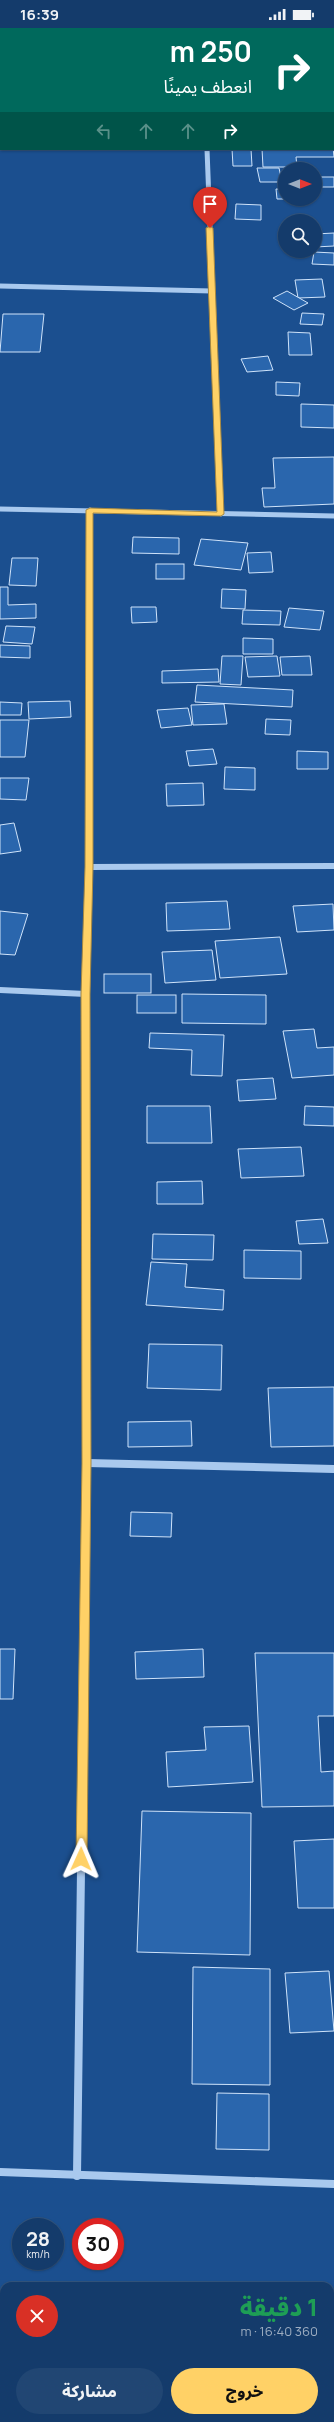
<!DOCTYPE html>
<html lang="ar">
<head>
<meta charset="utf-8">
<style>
	:root { --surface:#143b6b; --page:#214673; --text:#f1f3f6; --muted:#9dadc1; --line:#33557e; --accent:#ffd166 }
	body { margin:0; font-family:Manrope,"Noto Sans Arabic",sans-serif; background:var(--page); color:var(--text); direction:rtl; height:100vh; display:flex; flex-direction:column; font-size:15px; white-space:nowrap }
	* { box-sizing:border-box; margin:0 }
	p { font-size:13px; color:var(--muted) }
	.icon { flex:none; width:22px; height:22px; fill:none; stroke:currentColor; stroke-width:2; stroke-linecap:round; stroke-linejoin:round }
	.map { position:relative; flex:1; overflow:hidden; direction:ltr }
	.side { position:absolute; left:0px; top:2254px; width:334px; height:140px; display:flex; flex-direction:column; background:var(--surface); border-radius:12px 12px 0 0; box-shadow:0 1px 3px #0004,0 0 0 1px var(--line); direction:rtl }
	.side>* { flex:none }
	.guide { position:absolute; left:0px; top:0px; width:334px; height:122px; box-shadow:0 1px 3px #0004,0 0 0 1px var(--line); direction:rtl; background:#00695c; color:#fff; overflow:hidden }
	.needle { width:26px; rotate:90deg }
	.buttons { position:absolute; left:278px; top:134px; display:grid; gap:8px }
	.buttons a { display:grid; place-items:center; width:44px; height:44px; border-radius:50%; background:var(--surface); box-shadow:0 1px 3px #0004,0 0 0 1px var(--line); font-size:20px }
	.speed { position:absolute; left:12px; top:2190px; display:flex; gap:8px; font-size:20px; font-weight:700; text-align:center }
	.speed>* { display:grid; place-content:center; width:52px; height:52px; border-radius:50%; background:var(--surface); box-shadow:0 1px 3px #0004,0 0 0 1px var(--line); line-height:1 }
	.speed small { font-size:10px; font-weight:400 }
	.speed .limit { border:6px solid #d22; background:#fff; color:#111 }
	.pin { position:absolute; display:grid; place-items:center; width:34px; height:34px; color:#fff; margin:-41px -17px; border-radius:50% 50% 50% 0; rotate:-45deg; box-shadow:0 0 4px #0007 }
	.pin .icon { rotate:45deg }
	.me { position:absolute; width:44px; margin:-22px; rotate:1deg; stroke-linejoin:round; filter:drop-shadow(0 0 3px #0008) }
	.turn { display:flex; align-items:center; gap:14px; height:84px; padding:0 16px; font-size:18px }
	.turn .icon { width:52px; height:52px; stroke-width:2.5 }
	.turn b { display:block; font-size:28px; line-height:34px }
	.lanes { display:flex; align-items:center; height:38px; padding:0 16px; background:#0003; justify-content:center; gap:20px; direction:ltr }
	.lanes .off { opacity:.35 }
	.round { display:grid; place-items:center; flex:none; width:42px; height:42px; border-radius:21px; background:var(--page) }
	.headline { display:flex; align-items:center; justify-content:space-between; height:68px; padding:0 16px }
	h1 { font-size:24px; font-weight:800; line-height:30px; color:#1e9e55 }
	.primary-button { display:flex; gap:8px; margin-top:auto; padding:8px 16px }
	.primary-button a { flex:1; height:46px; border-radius:24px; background:var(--accent); color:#111; font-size:16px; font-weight:800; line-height:46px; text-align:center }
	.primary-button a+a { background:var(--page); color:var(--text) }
	.status { display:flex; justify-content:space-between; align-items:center; height:28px; padding:0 20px; background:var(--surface); direction:ltr }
	.status svg { height:11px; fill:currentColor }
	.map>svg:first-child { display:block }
	.building { fill:#2a66ad; stroke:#cfe3fa }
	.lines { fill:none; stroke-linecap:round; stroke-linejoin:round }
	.minor-far2 { stroke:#a9c9ee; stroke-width:5 }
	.minor-far1 { stroke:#a9c9ee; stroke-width:6 }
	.minor { stroke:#a9c9ee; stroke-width:8 }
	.route { fill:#ffd166; stroke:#a68842 }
</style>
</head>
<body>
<div class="status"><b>16:39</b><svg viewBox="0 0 49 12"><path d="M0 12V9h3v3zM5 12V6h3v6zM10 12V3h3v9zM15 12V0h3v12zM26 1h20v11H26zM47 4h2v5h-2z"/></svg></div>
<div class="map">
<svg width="334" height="2394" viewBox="0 0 334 2394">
	<rect width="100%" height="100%" fill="#1b4f8f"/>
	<g class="building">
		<rect x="269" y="0" width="54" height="1"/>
		<polygon points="333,119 334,129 296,129 297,139 263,139 262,121 333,121"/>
		<polygon points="232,121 251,121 252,138 233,138"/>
		<polygon points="257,140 279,140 282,154 260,154"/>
		<rect x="315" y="149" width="19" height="10"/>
		<polygon points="276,161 285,161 285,171 292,171 277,171"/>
		<polygon points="236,176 261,177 261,192 235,191"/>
		<polygon points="334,205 334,218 315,219 315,206"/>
		<polygon points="314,224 334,225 334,237 312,236"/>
		<polygon points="322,251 325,269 298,270 295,252"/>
		<polygon points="287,263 308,275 294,282 273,270"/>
		<polygon points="302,285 324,286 322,297 300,296"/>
		<polygon points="3,286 44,286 40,324 0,324"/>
		<polygon points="288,304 310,305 312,327 289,327"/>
		<polygon points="268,328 273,342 247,344 241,331"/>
		<polygon points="276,354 300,355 299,368 276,367"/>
		<polygon points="301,376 334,377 334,400 301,399"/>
		<polygon points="334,429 334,476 264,479 262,460 275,460 273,430"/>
		<polygon points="133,509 179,510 179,526 132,525"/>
		<polygon points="201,511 248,515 241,542 194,537"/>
		<polygon points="271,524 273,544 249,545 247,525"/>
		<polygon points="12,530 38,530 36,558 9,557"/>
		<rect x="156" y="536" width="28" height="15"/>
		<polygon points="0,559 8,559 8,577 36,576 36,590 0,591"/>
		<polygon points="222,561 246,562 245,581 221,580"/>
		<polygon points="131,579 156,579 157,594 132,595"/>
		<polygon points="289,580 324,583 320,602 284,599"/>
		<polygon points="243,582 281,583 280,597 242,596"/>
		<polygon points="6,598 35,599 32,616 3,614"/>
		<polygon points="243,610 273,611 273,626 243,626"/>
		<polygon points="0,617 30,618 30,630 0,629"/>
		<polygon points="222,628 243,628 241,657 220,656"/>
		<polygon points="277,628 280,648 248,649 245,629"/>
		<polygon points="310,628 312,647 282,647 280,629"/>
		<polygon points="218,641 219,654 162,655 162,643"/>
		<polygon points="197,657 293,662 292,679 195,674"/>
		<polygon points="70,673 71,689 29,691 28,674"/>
		<polygon points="0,674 22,675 21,687 0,687"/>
		<polygon points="224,676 227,696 193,697 191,677"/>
		<polygon points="188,680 192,697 161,700 157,682"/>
		<polygon points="266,691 291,692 290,707 265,706"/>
		<polygon points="0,692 29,692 25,729 0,729"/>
		<polygon points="213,721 217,736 189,738 186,723"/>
		<polygon points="297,723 328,724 328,741 297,741"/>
		<polygon points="225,739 255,740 255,762 224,761"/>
		<polygon points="0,750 29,750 26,772 0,771"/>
		<polygon points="203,755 204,777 167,778 166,756"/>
		<polygon points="14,795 21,823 0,826 0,797"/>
		<polygon points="227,873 230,901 167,903 166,875"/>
		<polygon points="333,876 334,902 297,904 293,878"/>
		<polygon points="0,883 28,886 15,927 0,926"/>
		<polygon points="280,909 287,946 220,950 215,913"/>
		<polygon points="212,922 216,952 165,955 162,924"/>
		<rect x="104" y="946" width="47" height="19"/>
		<polygon points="182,966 266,967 266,996 182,995"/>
		<rect x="137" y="967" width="39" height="18"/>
		<polygon points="314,1001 317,1020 334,1019 334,1047 292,1050 283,1003"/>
		<polygon points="150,1005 224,1007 222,1048 191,1047 192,1022 149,1020"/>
		<polygon points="273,1050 276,1071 239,1073 237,1052"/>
		<polygon points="147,1078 210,1078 212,1115 147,1115"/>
		<polygon points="305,1078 334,1079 334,1098 304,1097"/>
		<polygon points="301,1119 304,1148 241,1150 238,1121"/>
		<polygon points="202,1153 203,1176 157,1176 157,1154"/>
		<polygon points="323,1191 328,1215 299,1216 296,1193"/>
		<polygon points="153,1206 214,1207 213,1232 152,1231"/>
		<polygon points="244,1222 301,1223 301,1251 244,1250"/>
		<polygon points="151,1234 187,1236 185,1259 224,1262 223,1282 146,1277"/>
		<polygon points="149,1316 222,1317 221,1362 147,1360"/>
		<polygon points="334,1359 334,1418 271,1419 268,1360"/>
		<polygon points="191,1393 192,1418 128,1419 128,1394"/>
		<polygon points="131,1484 172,1485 171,1509 130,1508"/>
		<polygon points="0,1621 15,1621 13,1671 0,1671"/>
		<polygon points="203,1621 204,1649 136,1651 135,1624"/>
		<polygon points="255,1625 334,1625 334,1688 318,1688 321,1744 334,1743 334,1778 262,1779"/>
		<polygon points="249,1698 253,1754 168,1759 166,1724 206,1722 204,1699"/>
		<polygon points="142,1783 251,1785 250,1927 137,1924"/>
		<polygon points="334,1811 334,1880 298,1880 294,1813"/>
		<polygon points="193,1939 270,1941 270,2057 192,2056"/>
		<polygon points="329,1943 334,2003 290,2005 285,1945"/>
		<polygon points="217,2065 269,2066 269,2122 216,2121"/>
		<polygon points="330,2351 334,2352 334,2394 318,2394 318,2390 330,2390"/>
		<rect x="62" y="2390" width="81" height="4"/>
		<rect x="205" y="2390" width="68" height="4"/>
	</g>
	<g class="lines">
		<g class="minor-far2">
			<polyline points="207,121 221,486"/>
			<polyline points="0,258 212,263"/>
			<polyline points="0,481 334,488"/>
			<polyline points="90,605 90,482"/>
		</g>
		<g class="minor-far1">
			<polyline points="89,839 334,838"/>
			<polyline points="0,962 86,966"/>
			<polyline points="87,1385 86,966 89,839 90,604"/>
		</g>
		<g class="minor">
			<polyline points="87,1435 334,1441"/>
			<polyline points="0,2144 334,2156"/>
			<polyline points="77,2148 87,1384"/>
		</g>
	</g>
	<polygon class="route" points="210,198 213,200 224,486 221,488 93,485 93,839 90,966 91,1435 87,1831 81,1835 76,1831 82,1435 81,966 85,839 86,482 90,480 217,484 206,200"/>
</svg>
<div class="buttons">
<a><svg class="needle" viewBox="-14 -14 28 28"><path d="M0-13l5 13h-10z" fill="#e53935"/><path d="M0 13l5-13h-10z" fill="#9dadc1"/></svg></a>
<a><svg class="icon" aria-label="search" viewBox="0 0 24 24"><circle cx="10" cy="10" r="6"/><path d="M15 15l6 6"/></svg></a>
</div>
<div class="speed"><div>28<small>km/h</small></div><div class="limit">30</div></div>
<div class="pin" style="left:210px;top:200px;background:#d93025"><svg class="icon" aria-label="arrive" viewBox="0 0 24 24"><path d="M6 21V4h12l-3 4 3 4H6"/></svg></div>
<svg class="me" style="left:81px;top:1831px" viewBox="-20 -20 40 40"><path d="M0-17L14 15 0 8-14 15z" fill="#ffd166" stroke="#fff" stroke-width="4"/></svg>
<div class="guide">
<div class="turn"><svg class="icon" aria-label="right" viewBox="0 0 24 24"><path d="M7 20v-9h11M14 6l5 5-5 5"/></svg><div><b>250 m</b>انعطف يمينًا</div></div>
<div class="lanes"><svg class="icon off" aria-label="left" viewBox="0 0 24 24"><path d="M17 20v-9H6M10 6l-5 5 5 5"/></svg><svg class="icon off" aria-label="ahead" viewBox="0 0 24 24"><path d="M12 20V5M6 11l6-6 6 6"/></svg><svg class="icon off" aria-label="ahead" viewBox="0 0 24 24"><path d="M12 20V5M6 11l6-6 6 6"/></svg><svg class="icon" aria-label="right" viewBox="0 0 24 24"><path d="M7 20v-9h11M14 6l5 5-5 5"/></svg></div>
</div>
<section class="side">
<div class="headline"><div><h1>1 دقيقة</h1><p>360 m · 16:40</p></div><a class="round" style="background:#d93025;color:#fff"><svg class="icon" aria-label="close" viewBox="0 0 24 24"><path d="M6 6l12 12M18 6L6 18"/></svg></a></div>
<div class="primary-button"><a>خروج</a><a>مشاركة</a></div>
</section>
</div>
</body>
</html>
